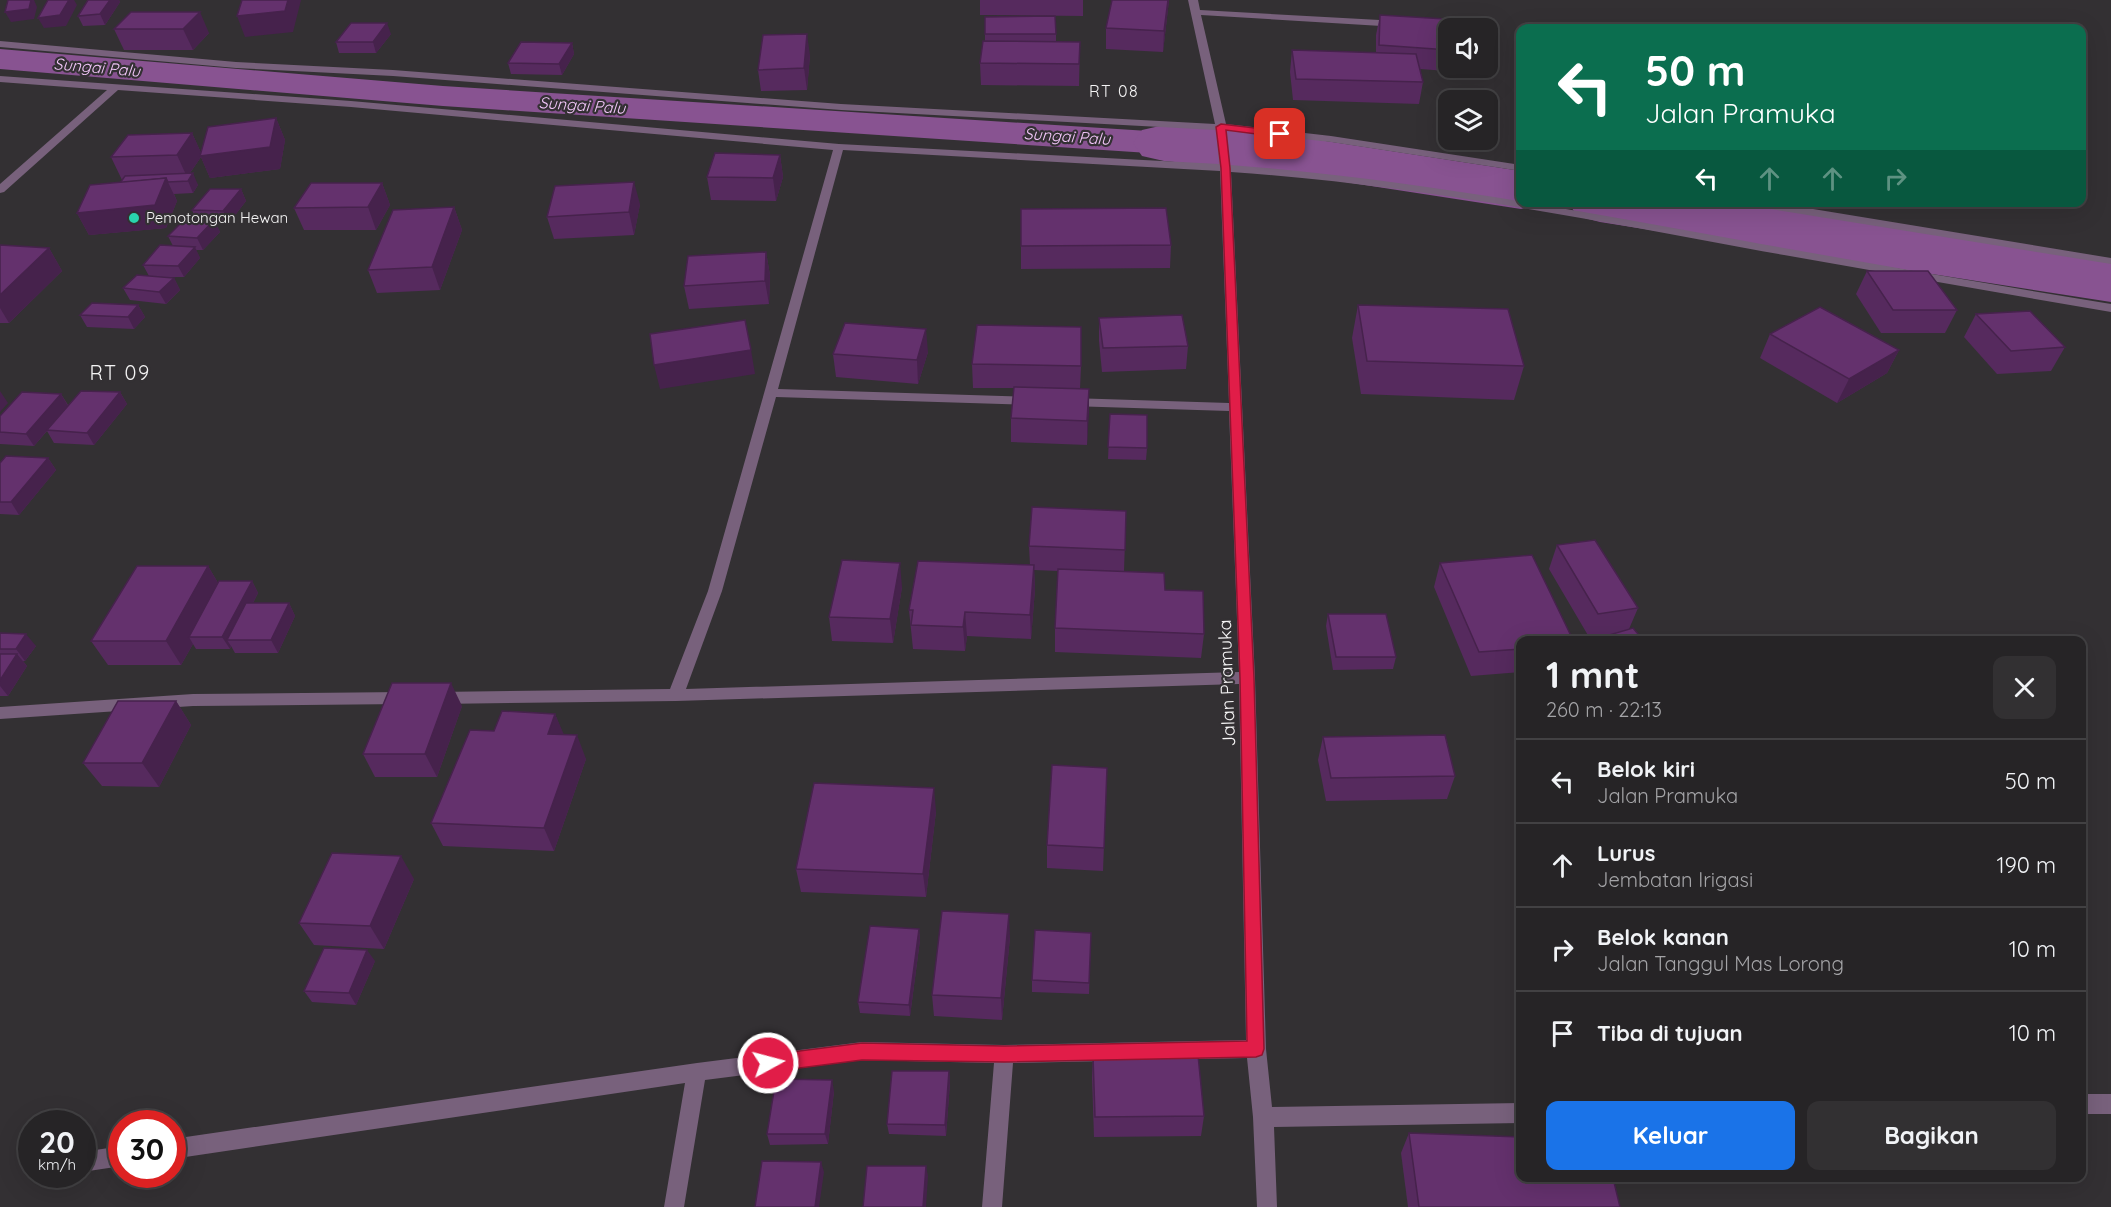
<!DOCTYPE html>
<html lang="id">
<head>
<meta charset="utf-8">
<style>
	:root { --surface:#262426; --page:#323032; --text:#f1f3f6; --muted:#a4a4a7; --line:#424143; --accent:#1a73e8 }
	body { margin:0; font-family:Quicksand,sans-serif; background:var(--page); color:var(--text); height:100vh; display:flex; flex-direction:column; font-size:22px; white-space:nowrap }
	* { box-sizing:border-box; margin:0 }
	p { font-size:20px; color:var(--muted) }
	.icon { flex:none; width:33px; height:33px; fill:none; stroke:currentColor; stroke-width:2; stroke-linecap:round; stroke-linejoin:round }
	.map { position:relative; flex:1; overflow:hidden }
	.sheet { position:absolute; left:1516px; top:636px; width:570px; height:546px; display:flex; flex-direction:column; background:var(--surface); border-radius:12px; box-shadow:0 6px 24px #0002,0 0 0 2px var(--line) }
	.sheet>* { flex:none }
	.top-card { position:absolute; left:1516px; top:24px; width:570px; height:183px; border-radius:12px; box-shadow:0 6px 24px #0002,0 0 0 2px var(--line); background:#0b6e4f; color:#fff; overflow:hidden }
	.tools { position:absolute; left:1438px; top:18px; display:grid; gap:12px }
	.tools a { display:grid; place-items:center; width:60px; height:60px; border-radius:12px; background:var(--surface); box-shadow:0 6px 24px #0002,0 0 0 2px var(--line); font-size:30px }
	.speed { position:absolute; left:18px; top:1110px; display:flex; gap:12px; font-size:30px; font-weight:700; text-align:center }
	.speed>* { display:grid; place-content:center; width:78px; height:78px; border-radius:50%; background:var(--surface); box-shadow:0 6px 24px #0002,0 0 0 2px var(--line); line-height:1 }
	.speed small { font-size:15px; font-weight:400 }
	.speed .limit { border:9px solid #d22; background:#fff; color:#111 }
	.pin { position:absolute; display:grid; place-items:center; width:51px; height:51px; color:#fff; margin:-26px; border-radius:12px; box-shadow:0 3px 9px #0006 }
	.me { position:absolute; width:66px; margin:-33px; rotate:83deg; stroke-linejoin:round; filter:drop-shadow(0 0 4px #0008) }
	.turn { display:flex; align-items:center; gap:21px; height:126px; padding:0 30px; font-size:27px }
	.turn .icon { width:78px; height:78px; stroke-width:2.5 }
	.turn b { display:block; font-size:42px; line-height:51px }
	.lanes { display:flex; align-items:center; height:57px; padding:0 30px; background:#0003; justify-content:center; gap:30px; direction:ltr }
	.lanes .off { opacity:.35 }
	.round { display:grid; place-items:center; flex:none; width:63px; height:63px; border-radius:12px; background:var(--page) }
	.overview { display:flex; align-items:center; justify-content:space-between; height:102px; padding:0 30px }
	h1 { font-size:36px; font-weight:700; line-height:45px }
	.button { display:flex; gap:12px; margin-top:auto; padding:12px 30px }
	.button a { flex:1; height:69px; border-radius:12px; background:var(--accent); color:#fff; font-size:24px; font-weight:700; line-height:69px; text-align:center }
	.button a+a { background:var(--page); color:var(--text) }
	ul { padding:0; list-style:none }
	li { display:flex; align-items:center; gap:18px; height:84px; padding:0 30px; border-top:2px solid var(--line) }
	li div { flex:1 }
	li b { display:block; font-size:22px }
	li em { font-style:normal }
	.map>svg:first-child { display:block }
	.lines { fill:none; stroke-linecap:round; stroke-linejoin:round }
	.canal { fill:#885391; fill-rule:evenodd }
	.river { fill:#885391; fill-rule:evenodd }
	.minor { fill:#78617c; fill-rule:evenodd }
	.wall { fill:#562a5e }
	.shaded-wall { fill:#46224c }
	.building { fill:#64316d; stroke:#46224c; stroke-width:1.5 }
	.route { fill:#e11d48; stroke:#92132f; stroke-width:1.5 }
	.poi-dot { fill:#29d5ad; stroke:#333033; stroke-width:2 }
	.labels { text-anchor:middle; stroke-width:4.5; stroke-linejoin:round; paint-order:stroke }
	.far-poi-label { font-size:15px; fill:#f5f4f5; stroke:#333033; text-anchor:start }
	.far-water-label { font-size:16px; font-style:italic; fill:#f5c8fc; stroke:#333033 }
	.far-neighbourhood-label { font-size:16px; letter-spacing:1.5px; fill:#f5f4f5; stroke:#333033 }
	.street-label { font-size:18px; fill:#f5f4f5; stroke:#333033 }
	.neighbourhood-label { font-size:20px; letter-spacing:1.5px; fill:#f5f4f5; stroke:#333033 }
</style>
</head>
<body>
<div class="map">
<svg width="2111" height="1207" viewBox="0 0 2111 1207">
	<rect width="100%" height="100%" fill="#333033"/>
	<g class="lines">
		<polygon class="canal" points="0,49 443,86 1164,132 1177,135 1182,143 1177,151 1164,154 443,106 0,69"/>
		<g class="river">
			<polygon points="1164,125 1280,134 1521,171 1521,202 1545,202 1521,209 1280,172 1164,161 1142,156 1133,143 1142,130"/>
			<polygon points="1568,202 1732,202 2111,260 2111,302 1600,222 1577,216"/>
		</g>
		<g class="minor">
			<path d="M1188 0H1198L1200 10 1398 21 1403 24 1398 27 1201 15 1226 124 1331 136 1521 165V171L1331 142 1227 131 1230 165C1403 178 1574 210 1745 241 1867 263 1989 284 2111 304V312C1989 291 1867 270 1745 248 1575 216 1403 184 1231 172L1255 678 1266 1049 1272 1107 1521 1103V1123L1274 1127 1277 1207H1257L1253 1117 1247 1058 1013 1063 1002 1207H982L994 1063 862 1060 705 1080 684 1207H664L685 1083 172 1159V1139L697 1063 862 1042 1004 1045 1246 1040 1239 684 676 701 437 704 431 702 429 698 431 694 437 692 670 689 708 591 833 150 351 107 118 90 4 192 0 193V184L107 90 0 82V76L351 101 839 144 1219 164 1216 130 841 110 393 76 236 68 0 47V41L236 62 393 70 841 104 1215 124ZM843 150 1220 171 1229 403 1070 398 1063 402 1070 406 1229 411 1239 672 686 689 722 591 776 397 1031 405 1037 401 1031 397 778 389Z"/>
			<polygon points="1741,202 1770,202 2111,258 2111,264 1746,205"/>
			<polygon points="404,692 410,694 412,698 410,702 404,704 193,706 0,719 0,707 193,694"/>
			<rect x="2082" y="1094" width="29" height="20"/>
			<polygon points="122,1146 122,1166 82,1172 82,1152"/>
		</g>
	</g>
	<g class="wall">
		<polygon points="88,0 119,0 120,2 105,25 83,26 78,16"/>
		<polygon points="980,0 1083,0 1083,16 980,15"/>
		<polygon points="1112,0 1169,0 1163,52 1106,49 1106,28"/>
		<polygon points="131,12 209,33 193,50 124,50 114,29"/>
		<polygon points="1380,15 1449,28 1449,68 1461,68 1460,72 1420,69 1423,82 1419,104 1293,100 1290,72 1292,50 1376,53 1376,35"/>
		<polygon points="985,17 1056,34 1056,42 1080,42 1079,86 981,85 980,63 985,41"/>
		<polygon points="391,34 376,53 339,53 336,42"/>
		<polygon points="572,43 574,54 562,75 511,74 508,63"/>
		<polygon points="810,55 807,90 761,91 758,70"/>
		<polygon points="276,118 285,140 280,169 210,178 201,157 190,173 198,185 193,193 174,194 177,201 166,228 89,235 77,213 120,183 122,180 111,157 192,133 201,153"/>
		<polygon points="780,155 783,177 776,201 711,200 707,177"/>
		<polygon points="382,183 390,205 376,230 304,230 294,208"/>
		<polygon points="241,189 246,201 229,223 215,222 220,232 203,250 196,250 200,258 184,277 162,277 174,278 180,290 166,304 130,300 123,288 149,276 143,265 173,246 168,236 196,219 192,210"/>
		<polygon points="640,204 634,235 554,239 547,217"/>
		<polygon points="454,207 462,230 440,290 377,293 368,270"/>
		<polygon points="1021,209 1171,245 1170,268 1021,269"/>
		<polygon points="0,245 49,248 62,271 9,323 0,323"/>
		<polygon points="766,252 770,275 769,304 689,309 684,286"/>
		<polygon points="1867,271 1957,310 1945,333 1881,333 1856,294"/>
		<polygon points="138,305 145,317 134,329 87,327 80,315"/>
		<polygon points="1358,305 1524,366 1514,400 1361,394 1352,338"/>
		<polygon points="1976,314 2065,347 2051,371 1997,374 1964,337"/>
		<polygon points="1099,318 1188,346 1186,369 1102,372 1099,341"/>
		<polygon points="1770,334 1899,350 1887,373 1837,403 1760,358"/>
		<polygon points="928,352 918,384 836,377 833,354"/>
		<polygon points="972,364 1081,366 1080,389 1089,389 1087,445 1011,442 1011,418 1014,388 973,388"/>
		<polygon points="120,392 127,404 94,445 54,443 47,431 34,446 0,444 0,416 61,394 68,405"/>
		<polygon points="1110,414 1147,448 1146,460 1108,459"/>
		<polygon points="48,458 56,470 19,515 0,514 0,463"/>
		<polygon points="1126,511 1124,571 1165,590 1204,634 1201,658 1055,652 1055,628 1058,571 1034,570 1035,589 1031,639 967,636 965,651 913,649 909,610 1030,565 1029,546"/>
		<polygon points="1557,545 1638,608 1629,629 1643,640 1607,640 1609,635 1589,637 1549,569"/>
		<polygon points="1440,563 1521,640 1521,672 1471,676 1434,587"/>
		<polygon points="208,566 218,583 252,581 258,593 253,603 289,603 295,616 278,653 235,653 231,646 230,649 196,649 193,644 181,665 108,665 91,641"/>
		<polygon points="902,587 893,643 832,641 829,617"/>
		<polygon points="1328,614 1396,657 1393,669 1333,670 1326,626"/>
		<polygon points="0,633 36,646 25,661 23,661 27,666 8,696 0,696"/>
		<polygon points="176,701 191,725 159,787 102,786 83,763"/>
		<polygon points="462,706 437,777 375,777 363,754"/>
		<polygon points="555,714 563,734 586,759 554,851 443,846 431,823 494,731"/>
		<polygon points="1323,737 1455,776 1447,799 1326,801 1318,760"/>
		<polygon points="1107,768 1103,871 1047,868 1047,845"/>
		<polygon points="936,811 926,897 801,892 796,869"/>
		<polygon points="414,879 384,949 314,945 299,923"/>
		<polygon points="919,929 920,940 910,1016 860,1013 858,1002"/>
		<polygon points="1091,933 1089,994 1032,992 1032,980"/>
		<polygon points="1010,937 1002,1020 934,1016 932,995"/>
		<polygon points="375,961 356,1005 312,1002 304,991"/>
		<polygon points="1093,1056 1204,1116 1201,1136 1094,1137 1092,1077"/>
		<polygon points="949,1071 950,1082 946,1136 889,1134 887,1124"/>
		<polygon points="834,1091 828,1144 770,1145 767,1134"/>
		<polygon points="1409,1133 1620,1207 1408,1207 1401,1153"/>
	</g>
	<g class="shaded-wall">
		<polygon points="31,0 34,0 37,7 34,19 11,22 5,12"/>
		<polygon points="69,0 74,0 77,5 66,26 44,28 38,18"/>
		<polygon points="110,0 119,0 120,2 105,25 100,14"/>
		<polygon points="288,0 301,0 293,32 245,37 237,16"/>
		<polygon points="1168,0 1169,0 1163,52 1164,31"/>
		<polygon points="200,12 209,33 193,50 183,29"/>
		<polygon points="387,23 391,34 376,53 373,42"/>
		<polygon points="807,34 810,55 807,90 804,68"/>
		<polygon points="572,43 574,54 562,75 559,64"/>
		<polygon points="276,118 285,140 280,169 210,178 201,157 187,177 177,155 192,133 202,155"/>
		<polygon points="780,155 783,177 776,201 773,178"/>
		<polygon points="193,173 198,185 193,193 188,181"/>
		<polygon points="166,178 177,201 166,228 89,235 77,213"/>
		<polygon points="634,182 640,204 634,235 629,212"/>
		<polygon points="382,183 390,205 376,230 368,207"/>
		<polygon points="241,189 246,201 229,223 223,211"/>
		<polygon points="454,207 462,230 440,290 432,267"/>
		<polygon points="214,220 220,232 203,250 197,238"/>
		<polygon points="195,247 200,258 184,277 178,266"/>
		<polygon points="49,248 62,271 9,323 0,308 0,295"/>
		<polygon points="766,252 770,275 769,304 765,281"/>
		<polygon points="174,278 180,290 166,304 159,292"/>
		<polygon points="138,305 145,317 134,329 128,317"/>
		<polygon points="926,329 928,352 918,384 917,360"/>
		<polygon points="751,350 755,374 660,389 654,365"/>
		<polygon points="1899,350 1887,373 1837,403 1849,379"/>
		<polygon points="1089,389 1089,413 1087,445 1087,421"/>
		<polygon points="0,391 8,403 0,412"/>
		<polygon points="120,392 127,404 94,445 87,433"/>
		<polygon points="61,394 68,406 34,446 26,434"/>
		<polygon points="48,458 56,470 19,515 11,502"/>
		<polygon points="900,563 902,587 893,643 890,619"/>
		<polygon points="1034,565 1035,589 1031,639 1030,615"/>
		<polygon points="208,566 222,590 189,637 193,644 181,665 166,641"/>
		<polygon points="252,581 258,593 234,640 227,640 231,646 230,649 222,637"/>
		<polygon points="289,603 295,616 278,653 271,640"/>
		<polygon points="965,612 967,636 965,651 963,627"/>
		<polygon points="26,634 36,646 25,661 16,649"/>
		<polygon points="17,654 27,666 8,696 0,686 0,680"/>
		<polygon points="451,683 462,706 437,777 425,754"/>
		<polygon points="176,701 191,725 159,787 142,763"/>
		<polygon points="555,714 565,737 548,734"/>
		<polygon points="577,735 586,759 554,851 544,828"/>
		<polygon points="934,788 936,811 926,897 923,874"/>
		<polygon points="401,856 414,879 384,949 370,926"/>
		<polygon points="1009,914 1010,937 1002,1020 1001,998"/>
		<polygon points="919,929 920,940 910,1016 909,1005"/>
		<polygon points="367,950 375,961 356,1005 349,993"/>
		<polygon points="949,1071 950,1082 946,1136 945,1125"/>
		<polygon points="832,1080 834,1091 828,1144 825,1134"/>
		<polygon points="821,1162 824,1172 819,1207 815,1207"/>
		<polygon points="926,1166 928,1176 926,1207 923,1207"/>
	</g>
	<g class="building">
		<polygon points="8,0 31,0 29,9 5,12"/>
		<polygon points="48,0 69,0 60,15 38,18"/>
		<polygon points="88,0 110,0 100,14 78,16"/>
		<polygon points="242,0 288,0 285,11 237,16"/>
		<polygon points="1112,0 1168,0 1164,31 1106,28"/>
		<polygon points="131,12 200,12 183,29 114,29"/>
		<polygon points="1380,15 1462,20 1463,28 1449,28 1449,50 1379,45"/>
		<polygon points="1055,16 1056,34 985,34 985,17"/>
		<polygon points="351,23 387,23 373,42 336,42"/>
		<polygon points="807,34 804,68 758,70 763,35"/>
		<polygon points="983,41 1080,42 1079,64 980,63"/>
		<polygon points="521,42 572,43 559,64 508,63"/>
		<polygon points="1292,50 1416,54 1423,82 1296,79"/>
		<polygon points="276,118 270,147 200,156 208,127"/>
		<polygon points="192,133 177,155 111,157 128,135"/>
		<polygon points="715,153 780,155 773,178 707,177"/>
		<polygon points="193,173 188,181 168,182 166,178 120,183 125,176"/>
		<polygon points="166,178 155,205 77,213 90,185"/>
		<polygon points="634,182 629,212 547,217 555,186"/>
		<polygon points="311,183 382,183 368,207 294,208"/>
		<polygon points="210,189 241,189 223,211 192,210"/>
		<polygon points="454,207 432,267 368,270 393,210"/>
		<polygon points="1166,208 1171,245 1021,246 1021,209"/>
		<polygon points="185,219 214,220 197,238 168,236"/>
		<polygon points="0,245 49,248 0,295"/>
		<polygon points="160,245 195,247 178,266 143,265"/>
		<polygon points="766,252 765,281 684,286 688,256"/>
		<polygon points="1867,271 1928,271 1957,310 1893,310"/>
		<polygon points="137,275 174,278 159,292 123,288"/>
		<polygon points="92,303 138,305 128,317 80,315"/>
		<polygon points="1358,305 1508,309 1524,366 1367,361"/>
		<polygon points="1820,307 1899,350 1849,379 1770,334"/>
		<polygon points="2030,311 2065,347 2011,351 1976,314"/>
		<polygon points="1182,315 1188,346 1103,348 1099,318"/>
		<polygon points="745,320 751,350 654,365 650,334"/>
		<polygon points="845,323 926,329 917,360 833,354"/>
		<polygon points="977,325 1081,327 1081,366 972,364"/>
		<polygon points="1014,387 1089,389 1087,421 1011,418"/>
		<polygon points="81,391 120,392 87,433 47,430"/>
		<polygon points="22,392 61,394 26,434 0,432 0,416"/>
		<polygon points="1110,414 1147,415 1147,448 1108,447"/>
		<polygon points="6,456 48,458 11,502 0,502 0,463"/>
		<polygon points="1032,507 1126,511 1125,550 1029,546"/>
		<polygon points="1595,540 1638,608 1598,614 1557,545"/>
		<polygon points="1532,555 1573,640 1521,640 1521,649 1479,652 1440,563"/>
		<polygon points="842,560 900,563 890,619 829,617"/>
		<polygon points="918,561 1034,565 1030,615 965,612 963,627 911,625 913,610 909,610"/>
		<polygon points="137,566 208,566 166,641 91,641"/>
		<polygon points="1058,569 1164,573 1165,590 1203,591 1204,634 1055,628"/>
		<polygon points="219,581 252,581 222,637 189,637"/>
		<polygon points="246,603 289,603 271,640 227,640"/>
		<polygon points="1328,614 1386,614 1396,657 1336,657"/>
		<polygon points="1633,628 1643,640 1614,640 1609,635"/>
		<polygon points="0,633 26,634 16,649 0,649"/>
		<polygon points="0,654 17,654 0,680"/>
		<polygon points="392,683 451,683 425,754 363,754"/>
		<polygon points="118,701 176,701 142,763 83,763"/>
		<polygon points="502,711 555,714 548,734 577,735 544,828 431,823 470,730 494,731"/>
		<polygon points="1445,735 1455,776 1331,778 1323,737"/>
		<polygon points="1052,765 1107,768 1104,848 1047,845"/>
		<polygon points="814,783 934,788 923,874 796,869"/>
		<polygon points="332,853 401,856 370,926 299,923"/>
		<polygon points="942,911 1009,914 1001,998 932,995"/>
		<polygon points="870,926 919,929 909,1005 858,1002"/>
		<polygon points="1035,930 1091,933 1089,983 1032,980"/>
		<polygon points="324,948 367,950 349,993 304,991"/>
		<polygon points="1198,1055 1204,1116 1095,1117 1093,1056"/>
		<polygon points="892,1071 949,1071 945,1125 887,1124"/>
		<polygon points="776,1079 832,1080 825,1134 767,1134"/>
		<polygon points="1409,1133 1521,1137 1521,1178 1613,1178 1620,1207 1419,1207"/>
		<polygon points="762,1161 821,1162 815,1207 755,1207"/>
		<polygon points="867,1166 926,1166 923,1207 863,1207"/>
	</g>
	<polygon class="route" points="1221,124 1280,131 1285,134 1280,137 1226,130 1230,168 1254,678 1264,1049 1262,1055 1256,1057 1004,1062 862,1060 768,1072 761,1069 759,1063 761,1057 768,1055 862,1043 1004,1046 1247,1041 1240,678 1221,168 1216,127"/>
	<circle class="poi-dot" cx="134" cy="218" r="6"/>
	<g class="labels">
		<g class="far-poi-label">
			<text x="146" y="223">Pemotongan Hewan</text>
		</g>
		<g class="far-water-label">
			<text transform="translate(97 67) rotate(5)" y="6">Sungai Palu</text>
			<text transform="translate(582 105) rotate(4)" y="6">Sungai Palu</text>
			<text transform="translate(1067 136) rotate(4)" y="6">Sungai Palu</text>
		</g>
		<g class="far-neighbourhood-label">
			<text x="1114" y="97">RT 08</text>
		</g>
		<g class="street-label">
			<text transform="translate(1227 683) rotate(-92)" y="6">Jalan Pramuka</text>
		</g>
		<g class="neighbourhood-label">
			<text x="120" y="380">RT 09</text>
		</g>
	</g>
</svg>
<div class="tools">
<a><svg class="icon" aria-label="sound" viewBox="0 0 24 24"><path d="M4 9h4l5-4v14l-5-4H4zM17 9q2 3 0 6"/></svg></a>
<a><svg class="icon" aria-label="layers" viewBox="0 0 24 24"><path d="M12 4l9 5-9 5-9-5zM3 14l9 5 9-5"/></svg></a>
</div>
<div class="speed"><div>20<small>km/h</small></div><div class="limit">30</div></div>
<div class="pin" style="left:1280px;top:134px;background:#d93025"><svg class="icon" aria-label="arrive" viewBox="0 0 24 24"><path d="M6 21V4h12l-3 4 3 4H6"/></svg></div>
<svg class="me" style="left:768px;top:1063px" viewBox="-20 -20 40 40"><circle r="17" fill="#e11d48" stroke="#fff" stroke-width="3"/><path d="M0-11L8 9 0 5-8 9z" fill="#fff"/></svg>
<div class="top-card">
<div class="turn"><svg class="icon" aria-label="left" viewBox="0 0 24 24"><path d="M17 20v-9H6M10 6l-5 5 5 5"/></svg><div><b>50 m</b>Jalan Pramuka</div></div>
<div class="lanes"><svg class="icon" aria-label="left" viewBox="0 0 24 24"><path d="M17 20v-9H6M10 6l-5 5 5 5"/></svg><svg class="icon off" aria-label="ahead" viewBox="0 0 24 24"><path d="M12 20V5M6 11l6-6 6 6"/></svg><svg class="icon off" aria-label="ahead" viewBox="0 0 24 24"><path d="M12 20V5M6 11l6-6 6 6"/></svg><svg class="icon off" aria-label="right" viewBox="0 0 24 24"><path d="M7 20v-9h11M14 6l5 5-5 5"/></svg></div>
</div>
<section class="sheet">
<div class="overview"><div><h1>1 mnt</h1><p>260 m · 22:13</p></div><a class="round"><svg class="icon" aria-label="close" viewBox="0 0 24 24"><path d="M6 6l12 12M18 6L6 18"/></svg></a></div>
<ul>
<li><svg class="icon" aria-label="left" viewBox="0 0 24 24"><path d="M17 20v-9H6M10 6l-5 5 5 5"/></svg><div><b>Belok kiri</b><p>Jalan Pramuka</p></div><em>50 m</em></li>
<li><svg class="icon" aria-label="ahead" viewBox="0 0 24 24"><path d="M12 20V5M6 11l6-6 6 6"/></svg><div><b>Lurus</b><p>Jembatan Irigasi</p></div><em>190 m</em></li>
<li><svg class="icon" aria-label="right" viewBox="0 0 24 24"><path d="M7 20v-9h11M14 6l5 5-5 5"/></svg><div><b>Belok kanan</b><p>Jalan Tanggul Mas Lorong</p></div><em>10 m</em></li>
<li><svg class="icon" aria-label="arrive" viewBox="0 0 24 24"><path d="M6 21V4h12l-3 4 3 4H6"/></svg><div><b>Tiba di tujuan</b></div><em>10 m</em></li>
</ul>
<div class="button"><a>Keluar</a><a>Bagikan</a></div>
</section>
</div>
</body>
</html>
